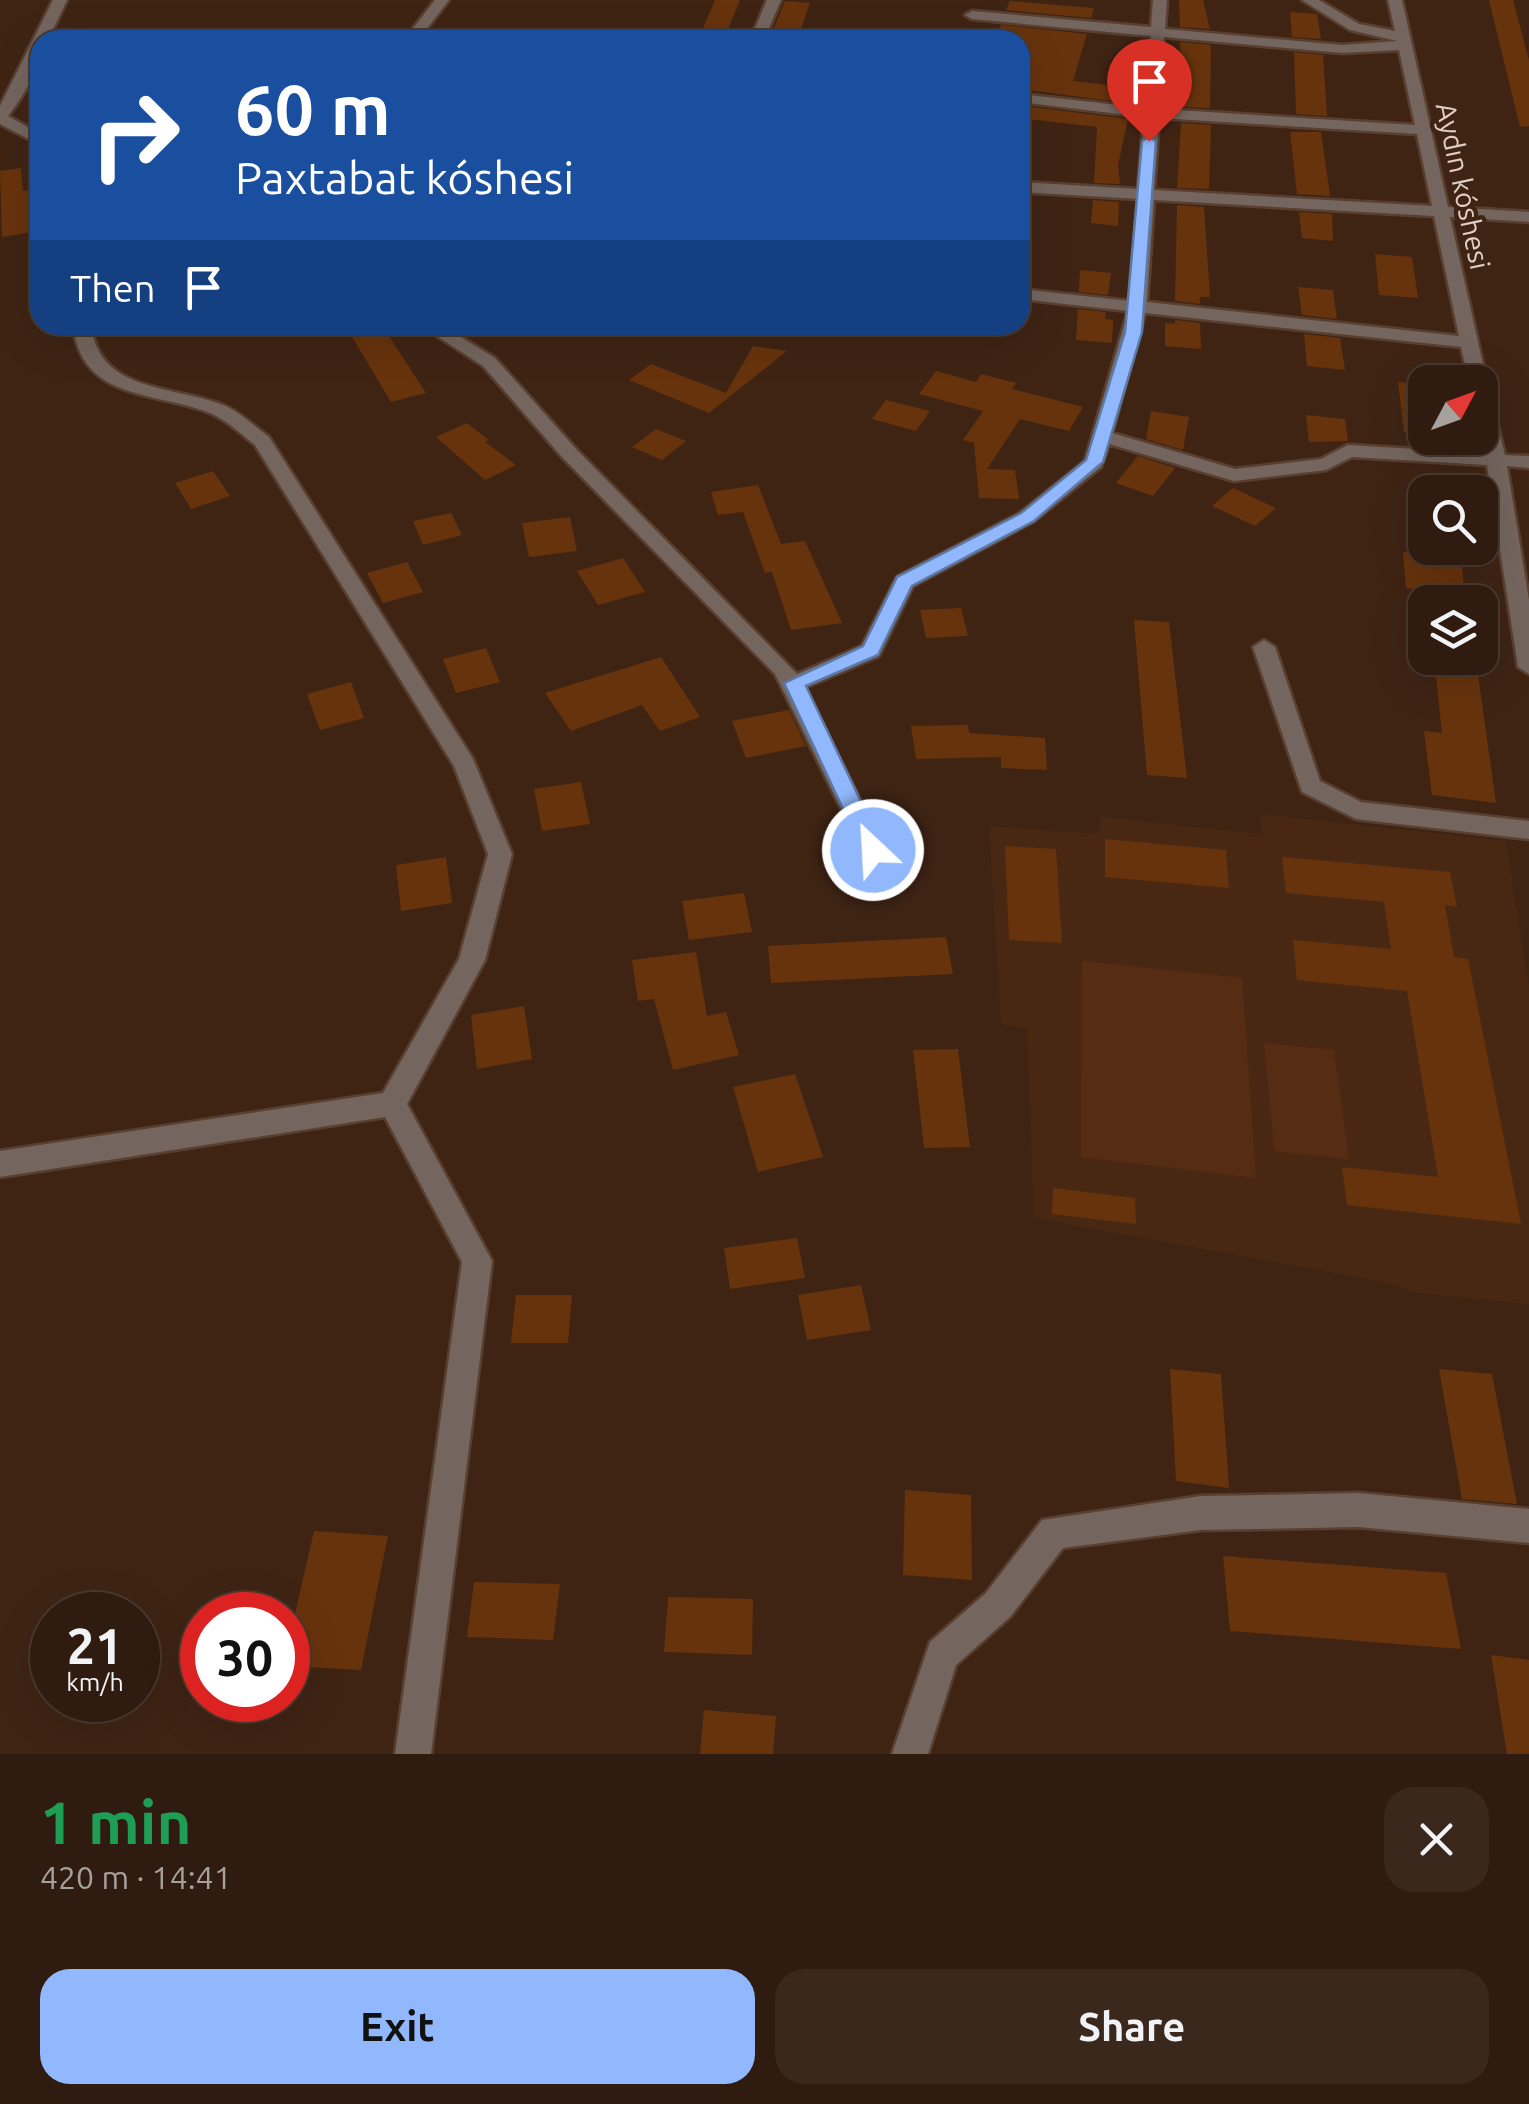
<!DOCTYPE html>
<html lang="en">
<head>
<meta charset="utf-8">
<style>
	:root { --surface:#2f1b0f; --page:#3b281d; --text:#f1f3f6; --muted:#a7a19e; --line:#4a392f; --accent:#91b8fd }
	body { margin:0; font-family:Ubuntu,sans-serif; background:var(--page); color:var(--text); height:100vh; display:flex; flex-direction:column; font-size:38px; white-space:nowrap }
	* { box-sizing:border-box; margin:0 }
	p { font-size:32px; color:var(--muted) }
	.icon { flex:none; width:55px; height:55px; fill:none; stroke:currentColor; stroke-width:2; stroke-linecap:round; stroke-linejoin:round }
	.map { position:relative; height:1754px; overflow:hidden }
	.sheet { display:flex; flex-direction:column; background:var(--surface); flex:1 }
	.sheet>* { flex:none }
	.guide { position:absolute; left:30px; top:30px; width:1000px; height:305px; border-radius:30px; box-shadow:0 10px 40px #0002,0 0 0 2px var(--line); background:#1a4fa0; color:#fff; overflow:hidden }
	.needle { width:65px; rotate:49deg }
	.fabs { position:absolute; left:1408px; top:365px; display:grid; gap:20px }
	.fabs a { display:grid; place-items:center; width:90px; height:90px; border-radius:20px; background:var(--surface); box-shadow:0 10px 40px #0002,0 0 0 2px var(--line); font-size:50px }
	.speed { position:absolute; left:30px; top:1592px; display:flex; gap:20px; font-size:50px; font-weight:700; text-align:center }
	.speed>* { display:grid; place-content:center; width:130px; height:130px; border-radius:50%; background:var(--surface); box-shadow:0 10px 40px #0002,0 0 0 2px var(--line); line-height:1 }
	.speed small { font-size:25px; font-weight:400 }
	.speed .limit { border:15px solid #d22; background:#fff; color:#111 }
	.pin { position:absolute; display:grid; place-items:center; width:85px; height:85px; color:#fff; margin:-102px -42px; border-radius:50% 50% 50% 0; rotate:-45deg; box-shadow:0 0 10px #0007 }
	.pin .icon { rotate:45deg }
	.me { position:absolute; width:110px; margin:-55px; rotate:335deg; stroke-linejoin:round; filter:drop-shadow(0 0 8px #0008) }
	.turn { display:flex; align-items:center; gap:35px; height:210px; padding:0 40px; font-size:45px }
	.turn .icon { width:130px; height:130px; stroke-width:2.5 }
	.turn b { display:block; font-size:70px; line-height:85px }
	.then { display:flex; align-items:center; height:95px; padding:0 40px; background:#0003; gap:20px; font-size:38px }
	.round { display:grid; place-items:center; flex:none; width:105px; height:105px; border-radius:30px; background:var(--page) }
	.head { display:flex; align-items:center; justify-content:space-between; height:170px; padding:0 40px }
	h1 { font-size:60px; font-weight:700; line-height:75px; color:#1e9e55 }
	.action { display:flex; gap:20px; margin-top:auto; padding:20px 40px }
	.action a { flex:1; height:115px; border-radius:30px; background:var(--accent); color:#111; font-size:40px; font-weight:700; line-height:115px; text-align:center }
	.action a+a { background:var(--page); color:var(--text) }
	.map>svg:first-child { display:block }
	.built { fill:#492813 }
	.green { fill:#562d12 }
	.building { fill:#67330d }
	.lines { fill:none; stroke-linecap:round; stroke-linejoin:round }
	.minor-casing { stroke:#593f30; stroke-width:5 }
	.minor { fill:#74665e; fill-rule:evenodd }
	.route { fill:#91b8fd; stroke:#5e78a4; stroke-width:2.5 }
	.labels { text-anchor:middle; stroke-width:9; stroke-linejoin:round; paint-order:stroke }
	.far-street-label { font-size:28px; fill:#e1cfc5; stroke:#3f2414 }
</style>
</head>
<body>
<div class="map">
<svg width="1529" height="1754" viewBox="0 0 1529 1754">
	<rect width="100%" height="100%" fill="#3f2414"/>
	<polygon class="built" points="1260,814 1506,841 1529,987 1529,1304 1418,1293 1390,1283 1034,1218 1027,1028 1001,1024 989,826 1099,834 1101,817 1261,834"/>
	<g class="green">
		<polygon points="1082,961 1242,978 1256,1178 1081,1157"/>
		<polygon points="1264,1043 1334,1050 1349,1159 1274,1151"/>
	</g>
	<g class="building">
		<polygon points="715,0 740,0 726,34 701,33"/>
		<polygon points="1179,0 1203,0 1210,29 1180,27"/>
		<polygon points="1489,0 1513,0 1529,60 1529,126 1520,127"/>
		<polygon points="785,1 810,3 797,40 769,40"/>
		<polygon points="1010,1 1068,6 1094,8 1091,18 1006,10"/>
		<polygon points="1290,12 1317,14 1321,39 1292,37"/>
		<polygon points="1001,25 1087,34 1073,81 1116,86 1112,101 1020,89 1020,38 997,35"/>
		<polygon points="1180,42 1211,45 1210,108 1181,107"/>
		<polygon points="1294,52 1323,55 1327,116 1296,114"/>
		<polygon points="1032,107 1128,119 1118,165 1120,184 1094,183 1097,127 1028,119"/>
		<polygon points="1181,123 1211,125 1209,189 1177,188"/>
		<polygon points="1290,132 1321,132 1330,196 1297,194"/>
		<polygon points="21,168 23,191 31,190 38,231 2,237 0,171"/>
		<polygon points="1093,200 1119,202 1118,226 1091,223"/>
		<polygon points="1177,205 1204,207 1210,297 1200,297 1200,304 1175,301"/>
		<polygon points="1299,212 1332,214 1333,241 1302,238"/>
		<polygon points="1375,254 1412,257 1418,298 1379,295"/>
		<polygon points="1080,270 1111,273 1108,295 1079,292"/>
		<polygon points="1298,287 1333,290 1337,319 1302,315"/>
		<polygon points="1078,309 1106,312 1105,319 1113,320 1112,343 1076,340"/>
		<polygon points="1175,320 1200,323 1201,349 1165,346 1165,323 1175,324"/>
		<polygon points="383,327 426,393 391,402 351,335"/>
		<polygon points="1304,334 1340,338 1345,370 1307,366"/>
		<polygon points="753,346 787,351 709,413 629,380 651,364 726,393"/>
		<polygon points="936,371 976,382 981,374 1016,383 1012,389 1083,407 1069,431 1020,419 987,469 1015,470 1019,499 979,498 974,443 963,440 983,411 919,394"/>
		<polygon points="1398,382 1425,385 1425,435 1404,432"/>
		<polygon points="886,400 930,411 916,431 872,419"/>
		<polygon points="1151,411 1189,417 1183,450 1146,439"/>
		<polygon points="1306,415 1345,419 1348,441 1309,442"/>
		<polygon points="467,423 489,440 485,442 516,465 485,480 436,437"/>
		<polygon points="656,429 686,441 662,460 632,447"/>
		<polygon points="1138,456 1175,468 1153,496 1116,483"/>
		<polygon points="213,471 230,496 191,509 175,483"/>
		<polygon points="758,485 781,544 805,541 842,623 791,630 772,572 765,573 743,512 718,515 711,492"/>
		<polygon points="1233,488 1276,508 1255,526 1212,506"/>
		<polygon points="451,513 462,535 423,545 413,521"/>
		<polygon points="570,517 577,551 529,557 522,523"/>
		<polygon points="1403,552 1461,559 1465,596 1406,588"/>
		<polygon points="623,558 645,592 598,605 577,571"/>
		<polygon points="407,562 423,592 383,603 367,573"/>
		<polygon points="961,608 968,636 926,638 920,610"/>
		<polygon points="1134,620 1169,622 1187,778 1147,775"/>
		<polygon points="486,648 500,682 456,693 443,659"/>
		<polygon points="661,657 700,717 660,731 642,705 571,731 545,693"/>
		<polygon points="1434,658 1476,660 1496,803 1432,795 1424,731 1442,733"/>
		<polygon points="351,682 364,718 320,730 307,694"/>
		<polygon points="789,710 806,746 746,758 732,721"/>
		<polygon points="968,725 969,733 1045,738 1047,770 1001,768 1001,757 916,759 911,726"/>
		<polygon points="581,782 590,824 542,831 534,789"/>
		<polygon points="1105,839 1226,850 1229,888 1105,877"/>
		<polygon points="1005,846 1056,849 1062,943 1009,940"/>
		<polygon points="446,857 452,903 401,911 396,865"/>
		<polygon points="1282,857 1450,872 1457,907 1445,905 1454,957 1468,959 1521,1224 1347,1205 1342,1167 1438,1177 1407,991 1297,980 1293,940 1391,949 1384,902 1286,893"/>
		<polygon points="744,893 752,932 689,940 682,901"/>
		<polygon points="946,937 953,974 771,983 768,946"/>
		<polygon points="696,952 707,1016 726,1012 739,1055 673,1070 654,999 638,1001 632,960"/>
		<polygon points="524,1006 532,1059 477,1069 471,1015"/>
		<polygon points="958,1049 970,1147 924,1148 913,1050"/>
		<polygon points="795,1074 823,1157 758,1172 733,1087"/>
		<polygon points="1053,1188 1135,1198 1136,1224 1052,1214"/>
		<polygon points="797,1238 805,1278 730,1289 724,1248"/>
		<polygon points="861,1285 871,1330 807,1340 798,1295"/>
		<polygon points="516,1295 572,1295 568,1343 511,1343"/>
		<polygon points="1170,1369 1221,1374 1229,1488 1176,1481"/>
		<polygon points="1439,1369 1492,1374 1517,1504 1462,1499"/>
		<polygon points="905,1490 971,1495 972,1580 903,1575"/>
		<polygon points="314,1531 388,1536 361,1670 288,1666 288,1644"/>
		<polygon points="1223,1556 1446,1573 1461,1649 1230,1631"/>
		<polygon points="474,1582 560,1584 553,1640 467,1637"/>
		<polygon points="668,1597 753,1599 752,1655 664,1652"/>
		<polygon points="1491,1655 1529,1660 1529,1754 1507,1754"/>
		<polygon points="704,1710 776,1716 773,1754 700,1754"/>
	</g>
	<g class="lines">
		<defs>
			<g id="minor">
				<path d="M53 0H67L48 40H40C40 68 25 95 8 116L40 134V145L0 124V106Z"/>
				<polygon points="435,0 449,0 418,40 404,40"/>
				<polygon points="767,0 781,0 764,40 750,40"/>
				<path d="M1153 0H1167L1165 29 1342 45 1397 41 1350 30 1302 0H1319L1359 24 1395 31 1388 0H1402L1448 207 1529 212V222L1450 217 1487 382 1485 386 1489 390 1505 455 1529 456V468L1507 466 1529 600V674L1518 667 1487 465 1352 457 1326 470 1234 481 1109 444 1101 467 1034 521 913 586 879 656 804 688 885 850 873 859 864 856 775 674 562 457 483 366 420 325H441L495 358 576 449 797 674 862 646 897 577 1020 513 1085 461 1128 311 1020 299V289L1130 301 1138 199 1020 192V182L1138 189 1144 117 1020 102V94L1145 108 1151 36 972 19 965 15 972 11 1151 27ZM1164 37 1342 53 1399 50 1415 125 1160 109ZM1159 118 1417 134 1432 206 1154 190ZM1154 200 1434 216 1459 336 1147 302ZM1145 313 1461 347 1469 382H1480V431L1485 453 1348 445 1321 459 1235 469 1112 433Z"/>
				<path d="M73 325H91C99 393 172 385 223 405 240 412 254 426 269 437L473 759 512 854 485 960 407 1104 492 1261 431 1754H395L462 1262 385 1117 0 1177V1151L383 1093 459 959 488 854 454 766 255 445C241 434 227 420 210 413 155 391 81 401 73 325Z"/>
				<polygon points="1264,640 1275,647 1320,781 1361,802 1529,821 1529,839 1356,819 1302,792 1253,647"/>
				<polygon points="1358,1493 1529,1509 1529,1543 1358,1527 1201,1530 1063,1548 1010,1617 956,1665 928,1754 892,1754 930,1642 986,1593 1042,1520 1201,1496"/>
			</g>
		</defs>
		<use href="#minor" class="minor-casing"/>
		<use href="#minor" class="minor"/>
	</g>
	<polygon class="route" points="1149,137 1156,141 1142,332 1103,462 1034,521 912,586 878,655 806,686 884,850 873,858 865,856 784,683 863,646 897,577 1021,513 1086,460 1125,332 1142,141"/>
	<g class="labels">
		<g class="far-street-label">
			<text transform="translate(1463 186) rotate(78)" y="10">Aydın kóshesi</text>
		</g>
	</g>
</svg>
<div class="fabs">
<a><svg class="needle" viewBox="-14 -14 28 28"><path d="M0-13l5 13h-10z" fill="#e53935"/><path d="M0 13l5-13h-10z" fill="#a7a19e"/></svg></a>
<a><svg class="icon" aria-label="search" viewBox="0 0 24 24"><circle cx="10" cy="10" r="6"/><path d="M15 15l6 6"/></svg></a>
<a><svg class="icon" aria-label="layers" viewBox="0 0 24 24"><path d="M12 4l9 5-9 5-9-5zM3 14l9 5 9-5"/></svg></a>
</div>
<div class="speed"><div>21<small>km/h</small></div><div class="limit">30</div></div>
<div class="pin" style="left:1149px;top:141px;background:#d93025"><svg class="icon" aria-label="arrive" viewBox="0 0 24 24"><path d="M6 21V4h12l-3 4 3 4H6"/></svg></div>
<svg class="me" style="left:873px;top:850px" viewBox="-20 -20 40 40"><circle r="17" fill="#91b8fd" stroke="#fff" stroke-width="3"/><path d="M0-11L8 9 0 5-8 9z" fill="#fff"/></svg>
<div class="guide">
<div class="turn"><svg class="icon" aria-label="right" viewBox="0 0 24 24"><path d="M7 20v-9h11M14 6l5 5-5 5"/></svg><div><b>60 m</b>Paxtabat kóshesi</div></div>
<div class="then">Then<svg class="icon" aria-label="arrive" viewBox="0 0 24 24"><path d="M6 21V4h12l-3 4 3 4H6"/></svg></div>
</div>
</div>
<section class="sheet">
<div class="head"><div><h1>1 min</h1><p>420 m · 14:41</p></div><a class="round"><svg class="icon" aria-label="close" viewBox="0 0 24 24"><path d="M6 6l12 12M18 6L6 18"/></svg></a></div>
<div class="action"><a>Exit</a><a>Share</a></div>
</section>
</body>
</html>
